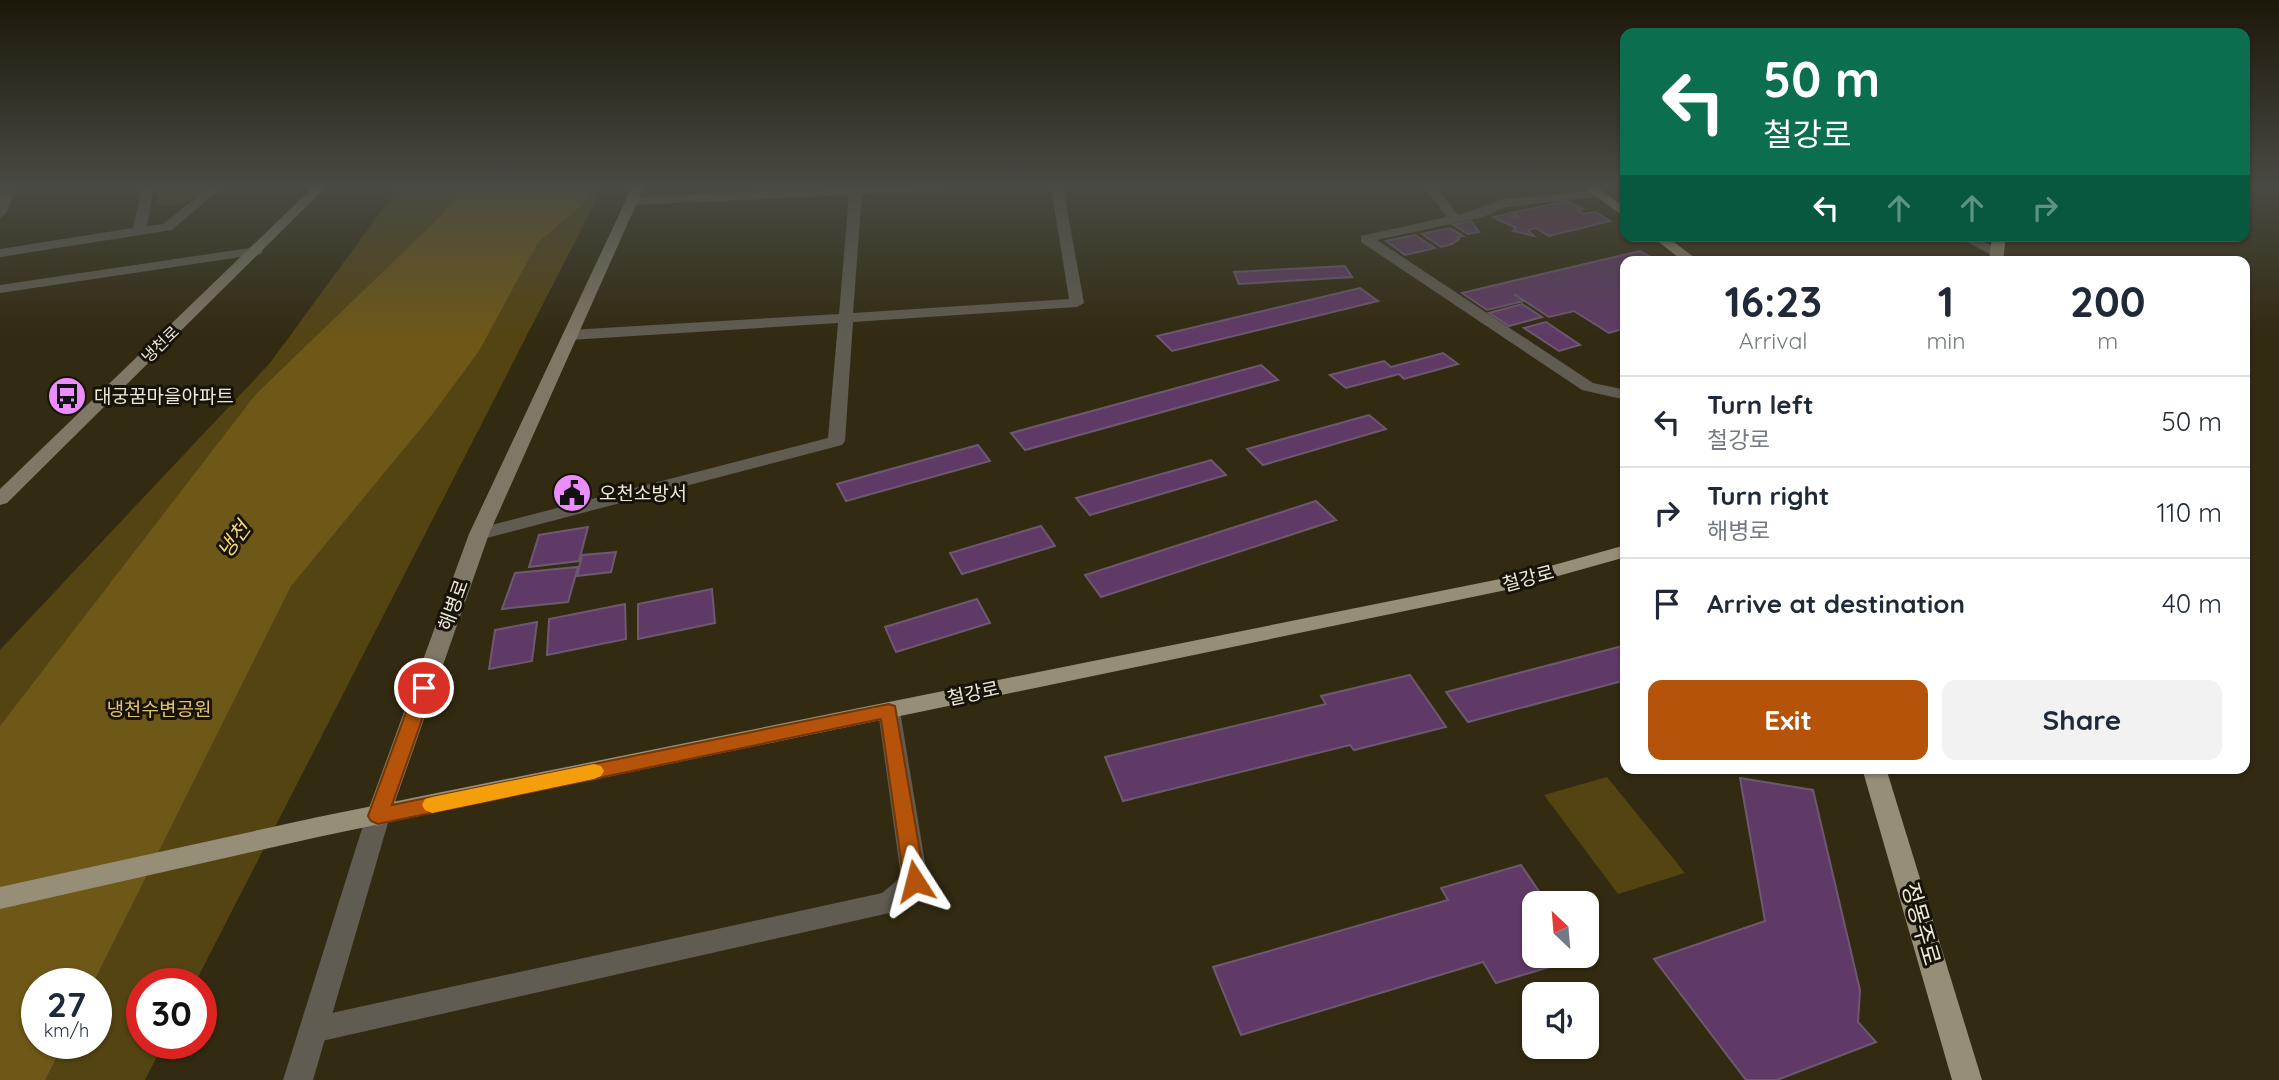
<!DOCTYPE html>
<html lang="en">
<head>
<meta charset="utf-8">
<style>
	:root { --surface:#fff; --page:#f2f2f3; --text:#1f2937; --muted:#747a83; --line:#e0e1e3; --accent:#b45309 }
	body { margin:0; font-family:Quicksand,"Noto Sans KR",sans-serif; background:var(--page); color:var(--text); height:100vh; display:flex; flex-direction:column; font-size:26px; white-space:nowrap }
	* { box-sizing:border-box; margin:0 }
	p { font-size:23px; color:var(--muted) }
	.icon { flex:none; width:38px; height:38px; fill:none; stroke:currentColor; stroke-width:2; stroke-linecap:round; stroke-linejoin:round }
	.map { position:relative; flex:1; overflow:hidden }
	.side { position:absolute; left:1620px; top:256px; width:630px; height:518px; display:flex; flex-direction:column; background:var(--surface); border-radius:14px; box-shadow:0 2px 5px #0004 }
	.side>* { flex:none }
	.guide { position:absolute; left:1620px; top:28px; width:630px; height:214px; border-radius:14px; box-shadow:0 2px 5px #0004; background:#0b6e4f; color:#fff; overflow:hidden }
	.needle { width:46px; rotate:334deg }
	.fabs { position:absolute; left:1522px; top:891px; display:grid; gap:14px }
	.fabs a { display:grid; place-items:center; width:77px; height:77px; border-radius:14px; background:var(--surface); box-shadow:0 2px 5px #0004; font-size:35px }
	.speed { position:absolute; left:21px; top:968px; display:flex; gap:14px; font-size:35px; font-weight:700; text-align:center }
	.speed>* { display:grid; place-content:center; width:91px; height:91px; border-radius:50%; background:var(--surface); box-shadow:0 2px 5px #0004; line-height:1 }
	.speed small { font-size:18px; font-weight:400 }
	.speed .limit { border:10px solid #d22; background:#fff; color:#111 }
	.pin { position:absolute; display:grid; place-items:center; width:60px; height:60px; color:#fff; margin:-30px; border:4px solid #fff; border-radius:50%; box-shadow:0 2px 7px #0007 }
	.me { position:absolute; width:77px; margin:-38px; rotate:351deg; stroke-linejoin:round; filter:drop-shadow(0 0 5px #0008) }
	.turn { display:flex; align-items:center; gap:24px; height:147px; padding:0 28px; font-size:32px }
	.turn .icon { width:91px; height:91px; stroke-width:2.5 }
	.turn b { display:block; font-size:49px; line-height:60px }
	.lanes { display:flex; align-items:center; height:66px; padding:0 28px; background:#0003; justify-content:center; gap:35px; direction:ltr }
	.lanes .off { opacity:.35 }
	.eta { display:flex; justify-content:space-evenly; align-items:center; height:119px; text-align:center }
	.eta b { font-size:42px; font-weight:700; line-height:49px }
	.cta { display:flex; gap:14px; margin-top:auto; padding:14px 28px }
	.cta a { flex:1; height:80px; border-radius:14px; background:var(--accent); color:#fff; font-size:28px; font-weight:700; line-height:80px; text-align:center }
	.cta a+a { background:var(--page); color:var(--text) }
	ul { padding:0; list-style:none }
	li { display:flex; align-items:center; gap:21px; height:91px; padding:0 28px; border-top:2px solid var(--line) }
	li div { flex:1 }
	li b { display:block; font-size:26px }
	li em { font-style:normal }
	.map>svg:first-child { display:block }
	.green { fill:#544412; fill-rule:evenodd }
	.water { fill:#6e5817 }
	.building { fill:#603a67; stroke:#6c596f; stroke-width:2 }
	.lines { fill:none; stroke-linecap:round; stroke-linejoin:round }
	.minor { fill:#615c51; fill-rule:evenodd }
	.tertiary { fill:#615c51; fill-rule:evenodd }
	.secondary { fill:#7f7866; fill-rule:evenodd }
	.primary { fill:#968e76; fill-rule:evenodd }
	.route { fill:#b45309; stroke:#753606; stroke-width:2 }
	.slow { fill:#f59e0b }
	.labels { text-anchor:middle; stroke-width:6; stroke-linejoin:round; paint-order:stroke }
	.far-street-label { font-size:16px; fill:#eee8d9; stroke:#171308 }
	.poi-label { font-size:19px; fill:#eee8d9; stroke:#171308; text-anchor:start }
	.street-label { font-size:19px; fill:#eee8d9; stroke:#171308 }
	.park-label { font-size:19px; fill:#e3c268; stroke:#171308 }
	.water-label { font-size:21px; font-style:italic; fill:#f5d47a; stroke:#171308 }
	.near-street-label { font-size:23px; fill:#eee8d9; stroke:#171308 }
</style>
</head>
<body>
<div class="map">
<svg width="2279" height="1080" viewBox="0 0 2279 1080">
	<rect width="100%" height="100%" fill="#322a11"/>
	<g class="green">
		<path d="M159 187H209C196 198 175 213 157 202Z"/>
		<path d="M399 187H603L195 983 142 984V1043H164L145 1080H0V650L270 363ZM37 984H96V1043H37Z"/>
		<polygon points="1607,777 1685,873 1618,894 1544,795"/>
	</g>
	<polygon class="water" points="460,187 594,187 586,202 538,242 479,351 431,416 291,586 93,983 37,984 37,1043 64,1043 45,1080 0,1080 0,726 256,394 441,216"/>
	<g class="building">
		<polygon points="1566,201 1583,209 1578,210 1583,214 1596,212 1610,221 1549,236 1536,228 1528,230 1534,236 1513,231 1516,228 1493,217 1507,214 1515,218 1519,217 1511,213"/>
		<polygon points="1471,221 1479,232 1468,234 1453,225"/>
		<polygon points="1450,228 1463,236 1457,237 1459,239 1452,244 1441,247 1422,234"/>
		<polygon points="1415,235 1435,248 1405,255 1386,241"/>
		<polygon points="1640,251 1657,261 1626,261 1626,328 1609,333 1574,311 1549,317 1514,294 1524,301 1487,310 1462,293"/>
		<polygon points="1345,266 1352,277 1239,284 1234,272"/>
		<polygon points="1360,288 1378,301 1172,351 1157,336"/>
		<polygon points="1522,304 1542,317 1509,326 1489,313"/>
		<polygon points="1546,322 1580,345 1559,351 1524,328"/>
		<polygon points="1443,353 1458,364 1404,379 1399,374 1346,388 1330,375 1384,361 1391,367"/>
		<polygon points="1261,365 1278,380 1025,450 1011,433"/>
		<polygon points="1369,415 1386,429 1263,465 1247,449"/>
		<polygon points="978,445 990,461 846,501 837,484"/>
		<polygon points="1211,460 1226,475 1090,515 1076,498"/>
		<polygon points="1316,501 1336,520 1101,597 1085,575"/>
		<polygon points="1041,526 1055,546 962,574 950,553"/>
		<polygon points="588,527 579,561 529,567 539,535"/>
		<polygon points="616,552 611,572 577,576 582,555"/>
		<polygon points="578,567 568,602 502,609 515,573"/>
		<polygon points="712,589 715,623 638,639 638,604"/>
		<polygon points="977,599 990,623 896,652 885,627"/>
		<polygon points="625,604 626,639 547,655 549,619"/>
		<polygon points="537,622 532,661 489,669 495,630"/>
		<polygon points="1626,645 1626,680 1468,722 1446,692"/>
		<polygon points="1410,675 1446,727 1354,750 1350,745 1123,801 1105,757 1326,704 1321,696"/>
		<polygon points="1740,778 1813,790 1860,990 1858,1022 1876,1042 1777,1080 1746,1080 1654,959 1765,921"/>
		<polygon points="1521,865 1547,903 1535,903 1535,956 1583,957 1496,983 1483,962 1241,1035 1213,967 1448,900 1441,888"/>
	</g>
	<g class="lines">
		<g class="minor">
			<polygon points="4,187 16,187 6,214 0,218 0,197"/>
			<polygon points="142,187 154,187 147,226 163,224 209,187 222,187 172,230 0,257 0,249 133,228"/>
			<polygon points="850,187 947,187 941,191 862,194 853,313 1069,299 1051,187 1063,187 1084,303 1077,307 853,322 845,441 842,445 479,540 472,538 469,534 472,530 828,438 838,323 570,340 562,335 570,330 839,314 849,195 631,205 625,201 631,197"/>
			<polygon points="1424,187 1436,187 1458,215 1504,199 1601,190 1601,196 1597,197 1506,207 1483,217 1377,240 1593,383 1626,390 1626,400 1582,390 1361,242 1361,236 1447,217"/>
			<polygon points="1956,236 1973,236 2005,253 1998,257 1993,256"/>
			<polygon points="256,247 263,251 261,254 0,293 0,285"/>
			<polygon points="889,703 897,705 900,711 928,881 924,889 898,911 313,1043 303,1039 299,1030 303,1021 313,1017 882,893 901,877 878,711 881,705"/>
		</g>
		<polygon class="tertiary" points="378,806 387,809 390,816 313,1080 283,1080 366,816 369,809"/>
		<g class="secondary">
			<polygon points="313,187 326,187 7,503 0,505 0,489"/>
			<polygon points="632,187 644,187 489,534 390,816 387,823 378,826 369,823 366,816 469,534"/>
		</g>
		<g class="primary">
			<polygon points="1583,187 1597,187 1626,208 1626,218"/>
			<polygon points="1651,236 1666,236 1699,261 1683,261"/>
			<polygon points="1992,236 2006,236 2003,261 1989,261"/>
			<polygon points="1626,545 1626,557 1511,589 318,837 0,909 0,887 318,817 1510,577"/>
			<polygon points="1862,768 1886,768 1982,1080 1952,1080"/>
		</g>
	</g>
	<linearGradient id="sky" x2="0" y2="1"><stop stop-color="#1c1709"/><stop offset="0.55" stop-color="#494a43"/><stop offset="1" stop-color="#494a43" stop-opacity="0"/></linearGradient>
	<rect width="2279" height="338" fill="url(#sky)"/>
	<polygon class="route" points="424,681 431,683 433,688 392,805 889,704 895,706 925,881 922,887 915,890 907,887 904,881 881,719 378,824 371,821 368,816 415,688 418,683"/>
	<polygon class="slow" points="594,764 601,766 604,771 601,776 594,779 432,813 425,810 422,805 425,799 432,797"/>
	<defs>
		<symbol id="bus-disc" viewBox="-11 -11 22 22"><circle r="9.5" fill="#ea8dfd" stroke="#171308"/><path d="M-5-6H5V4H4V6H2V4H-2V6H-4V4H-5ZM-3.5-4V0h7V-4ZM-3.5 1.2v1.5H-2V1.2ZM2 1.2v1.5H3.5V1.2Z" fill="#111"/></symbol>
		<symbol id="civic-disc" viewBox="-11 -11 22 22"><circle r="9.5" fill="#ea8dfd" stroke="#171308"/><path d="M-.6-6.5H3V-4.5H.6V-3L4-1V1h2V6H-6V1h2V-1L-.6-3ZM-1.2 2.5V6h2.4V2.5Z" fill="#111"/></symbol>
	</defs>
	<g fill-rule="evenodd">
		<use href="#bus-disc" x="45" y="374" width="44" height="44"/>
		<use href="#civic-disc" x="550" y="471" width="44" height="44"/>
	</g>
	<g class="labels">
		<g class="far-street-label">
			<text transform="translate(160 344) rotate(-44)" y="6">냉천로</text>
		</g>
		<g class="poi-label">
			<text x="94" y="403">대궁꿈마을아파트</text>
			<text x="599" y="500">오천소방서</text>
		</g>
		<g class="street-label">
			<text transform="translate(1528 578) rotate(-15)" y="7">철강로</text>
			<text transform="translate(453 605) rotate(-70)" y="7">해병로</text>
			<text transform="translate(973 693) rotate(-12)" y="7">철강로</text>
		</g>
		<g class="park-label">
			<text x="159" y="716">냉천수변공원</text>
		</g>
		<g class="water-label">
			<text transform="translate(234 540) rotate(-54)" y="7">냉천</text>
		</g>
		<g class="near-street-label">
			<text transform="translate(1921 924) rotate(74)" y="8">정몽주로</text>
		</g>
	</g>
</svg>
<div class="fabs">
<a><svg class="needle" viewBox="-14 -14 28 28"><path d="M0-13l5 13h-10z" fill="#e53935"/><path d="M0 13l5-13h-10z" fill="#747a83"/></svg></a>
<a><svg class="icon" aria-label="sound" viewBox="0 0 24 24"><path d="M4 9h4l5-4v14l-5-4H4zM17 9q2 3 0 6"/></svg></a>
</div>
<div class="speed"><div>27<small>km/h</small></div><div class="limit">30</div></div>
<div class="pin" style="left:424px;top:688px;background:#d93025"><svg class="icon" aria-label="arrive" viewBox="0 0 24 24"><path d="M6 21V4h12l-3 4 3 4H6"/></svg></div>
<svg class="me" style="left:915px;top:881px" viewBox="-20 -20 40 40"><path d="M0-17L14 15 0 8-14 15z" fill="#b45309" stroke="#fff" stroke-width="4"/></svg>
<div class="guide">
<div class="turn"><svg class="icon" aria-label="left" viewBox="0 0 24 24"><path d="M17 20v-9H6M10 6l-5 5 5 5"/></svg><div><b>50 m</b>철강로</div></div>
<div class="lanes"><svg class="icon" aria-label="left" viewBox="0 0 24 24"><path d="M17 20v-9H6M10 6l-5 5 5 5"/></svg><svg class="icon off" aria-label="ahead" viewBox="0 0 24 24"><path d="M12 20V5M6 11l6-6 6 6"/></svg><svg class="icon off" aria-label="ahead" viewBox="0 0 24 24"><path d="M12 20V5M6 11l6-6 6 6"/></svg><svg class="icon off" aria-label="right" viewBox="0 0 24 24"><path d="M7 20v-9h11M14 6l5 5-5 5"/></svg></div>
</div>
<section class="side">
<div class="eta">
<div><b>16:23</b><p>Arrival</p></div>
<div><b>1</b><p>min</p></div>
<div><b>200</b><p>m</p></div>
</div>
<ul>
<li><svg class="icon" aria-label="left" viewBox="0 0 24 24"><path d="M17 20v-9H6M10 6l-5 5 5 5"/></svg><div><b>Turn left</b><p>철강로</p></div><em>50 m</em></li>
<li><svg class="icon" aria-label="right" viewBox="0 0 24 24"><path d="M7 20v-9h11M14 6l5 5-5 5"/></svg><div><b>Turn right</b><p>해병로</p></div><em>110 m</em></li>
<li><svg class="icon" aria-label="arrive" viewBox="0 0 24 24"><path d="M6 21V4h12l-3 4 3 4H6"/></svg><div><b>Arrive at destination</b></div><em>40 m</em></li>
</ul>
<div class="cta"><a>Exit</a><a>Share</a></div>
</section>
</div>
</body>
</html>
